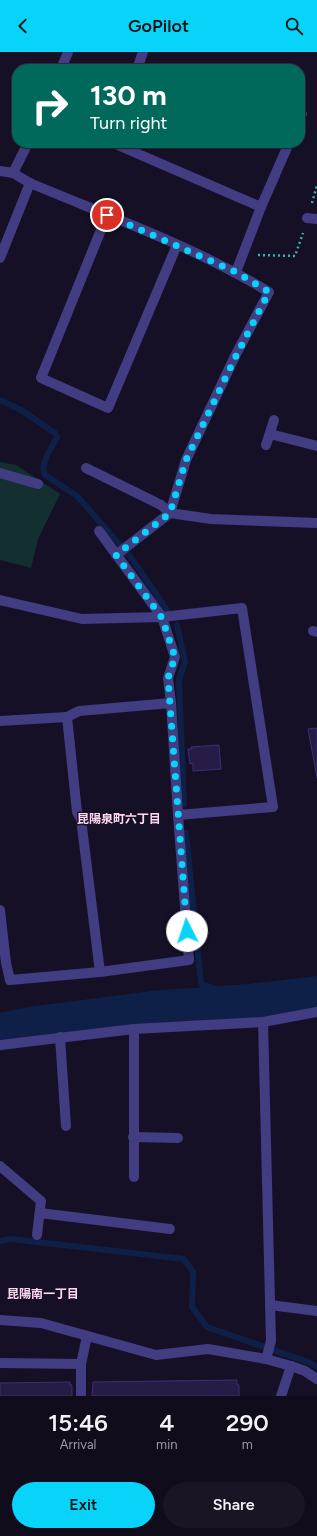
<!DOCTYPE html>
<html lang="en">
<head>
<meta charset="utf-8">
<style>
	:root { --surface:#100c1c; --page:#191525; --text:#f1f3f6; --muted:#9c9ba3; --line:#302c3b; --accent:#07d4f8 }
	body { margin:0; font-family:Figtree,"Noto Sans JP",sans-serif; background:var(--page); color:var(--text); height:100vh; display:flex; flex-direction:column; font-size:15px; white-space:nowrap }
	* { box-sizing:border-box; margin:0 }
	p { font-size:13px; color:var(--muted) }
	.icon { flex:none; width:22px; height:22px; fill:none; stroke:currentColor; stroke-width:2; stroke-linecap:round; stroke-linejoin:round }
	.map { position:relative; height:1344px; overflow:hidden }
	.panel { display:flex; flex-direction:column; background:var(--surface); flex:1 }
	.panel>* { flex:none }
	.guide { position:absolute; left:12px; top:12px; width:293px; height:84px; border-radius:16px; box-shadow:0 1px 3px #0004,0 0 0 1px var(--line); background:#00695c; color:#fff; overflow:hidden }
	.pin { position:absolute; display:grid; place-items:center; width:34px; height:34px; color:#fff; margin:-17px; border:2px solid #fff; border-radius:50%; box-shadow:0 1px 4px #0007 }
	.me { position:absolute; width:44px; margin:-22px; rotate:356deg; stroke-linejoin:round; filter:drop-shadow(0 0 3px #0008) }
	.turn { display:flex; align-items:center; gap:14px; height:84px; padding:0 12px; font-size:18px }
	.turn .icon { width:52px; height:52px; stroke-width:2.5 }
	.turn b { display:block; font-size:28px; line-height:34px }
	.eta { display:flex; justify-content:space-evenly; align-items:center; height:68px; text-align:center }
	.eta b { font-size:24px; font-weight:600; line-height:28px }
	.primary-button { display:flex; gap:8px; margin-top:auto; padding:8px 12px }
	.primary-button a { flex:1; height:46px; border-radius:24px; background:var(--accent); color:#111; font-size:16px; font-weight:600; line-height:46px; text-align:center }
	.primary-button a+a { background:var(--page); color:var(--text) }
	header { display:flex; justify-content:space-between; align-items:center; height:52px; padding:0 12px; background:var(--accent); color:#111; font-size:18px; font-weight:600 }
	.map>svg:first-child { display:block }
	.green { fill:#132f2f }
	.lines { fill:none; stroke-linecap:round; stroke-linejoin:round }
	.stream { stroke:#0e2047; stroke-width:6 }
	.river { stroke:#0e2047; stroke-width:38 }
	.building { fill:#271c46; stroke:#3f2f71 }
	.path { stroke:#33b5b3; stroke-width:2.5; stroke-dasharray:2 3; stroke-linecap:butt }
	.lane { stroke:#423c83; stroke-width:10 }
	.street { stroke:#423c83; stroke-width:10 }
	.route { stroke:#07d4f8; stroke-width:7; stroke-dasharray:0 12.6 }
	.labels { text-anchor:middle; stroke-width:3; stroke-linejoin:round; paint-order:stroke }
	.neighbourhood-label { font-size:12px; font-weight:bold; fill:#fed7ee; stroke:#151026 }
</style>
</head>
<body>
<header><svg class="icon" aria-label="back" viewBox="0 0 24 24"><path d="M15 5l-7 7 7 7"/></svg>GoPilot<svg class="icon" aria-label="search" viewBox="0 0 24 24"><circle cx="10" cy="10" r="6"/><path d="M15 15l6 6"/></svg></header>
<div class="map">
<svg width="317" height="1344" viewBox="0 0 317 1344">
	<rect width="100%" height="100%" fill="#151026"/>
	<polygon class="green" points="0,410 16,413 60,442 38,487 31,516 0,508"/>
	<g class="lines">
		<g class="stream">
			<path d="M0 348 21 358 55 381 57 385C52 396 39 412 45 423L77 444 99 469 130 504 167 558"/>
			<polyline points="177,573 185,610 179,628 184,752"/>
			<polyline points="186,781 201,932 238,944 248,951"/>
			<polyline points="0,1189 11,1187 184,1207 193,1220 192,1255 207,1275 308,1310 317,1315"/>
		</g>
		<polyline class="river" points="0,980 36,973 152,958 248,951 317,943"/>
	</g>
	<g class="building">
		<polygon points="317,676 317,726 308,677"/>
		<polygon points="219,693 221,717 193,719 193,711 190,712 188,697 192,697 191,695"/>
		<polygon points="237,1328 237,1333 239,1333 239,1344 92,1344 93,1330"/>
		<polygon points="70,1330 70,1333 72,1333 72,1344 0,1344 0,1331"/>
	</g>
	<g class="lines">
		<g class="path">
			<polyline points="312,151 317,133"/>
			<polyline points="258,203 295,204 303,181"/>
		</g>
		<g class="lane">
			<polyline points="270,1253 317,1259"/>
			<polyline points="0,1311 81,1312"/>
			<polyline points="81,1344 81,1312 87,1284"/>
		</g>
		<g class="street">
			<polyline points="61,17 68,0"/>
			<polyline points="137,17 143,0"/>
			<polyline points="300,66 302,62"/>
			<polyline points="113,91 261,155"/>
			<path d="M0 119 13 121 30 131C111 165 195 195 269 240L235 304 186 408 170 461 161 453 86 416"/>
			<polyline points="13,121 28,91"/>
			<polyline points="107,163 41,326 108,356 177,193"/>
			<polyline points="307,166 317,167"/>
			<polyline points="0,206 30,131"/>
			<polyline points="236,220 261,155 289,91"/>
			<polyline points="270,382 317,394"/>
			<polyline points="266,393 274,368"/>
			<polyline points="0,421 38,432"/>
			<polyline points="99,479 162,565 175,605 168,626 171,651"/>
			<polyline points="116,503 170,461 211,467 317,471"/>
			<polyline points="0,548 82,567 162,565 242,556 273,755 178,763 171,651 79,659 67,665 77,760 81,767 100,920"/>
			<polyline points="313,579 317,580"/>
			<polyline points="0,669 67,665"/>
			<polyline points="0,858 6,911 10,928 100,920 189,908 178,763"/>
			<polyline points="263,970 271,1289 266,1307"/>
			<polyline points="134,977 134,1125"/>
			<polyline points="60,985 66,1074"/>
			<polyline points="0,993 134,977 263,970 317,960"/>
			<polyline points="133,1085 178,1086"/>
			<polyline points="0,1114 41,1149 37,1183"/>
			<polyline points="40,1161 170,1177"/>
			<polyline points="0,1268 41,1271 156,1303 208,1297 266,1307 291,1314 305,1319 317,1327"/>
			<polyline points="281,1344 291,1314"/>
		</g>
	</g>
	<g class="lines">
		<polyline class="route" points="107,163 236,220 269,240 236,304 186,408 170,461 116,503 162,566 175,605 168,626 187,879"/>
	</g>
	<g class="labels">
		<g class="neighbourhood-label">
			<text x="119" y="771">昆陽泉町六丁目</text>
			<text x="43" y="1246">昆陽南一丁目</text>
		</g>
	</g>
</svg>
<div class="pin" style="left:107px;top:163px;background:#d93025"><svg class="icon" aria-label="arrive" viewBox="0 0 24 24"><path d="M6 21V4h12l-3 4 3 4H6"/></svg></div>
<svg class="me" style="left:187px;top:879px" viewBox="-20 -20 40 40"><circle r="19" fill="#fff"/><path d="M0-13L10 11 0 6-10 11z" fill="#07d4f8"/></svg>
<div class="guide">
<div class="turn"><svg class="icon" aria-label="right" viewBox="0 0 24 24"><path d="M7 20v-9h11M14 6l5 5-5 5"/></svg><div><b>130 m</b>Turn right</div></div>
</div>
</div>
<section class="panel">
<div class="eta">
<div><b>15:46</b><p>Arrival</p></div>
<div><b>4</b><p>min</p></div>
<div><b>290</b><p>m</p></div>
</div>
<div class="primary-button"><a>Exit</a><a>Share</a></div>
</section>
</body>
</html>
